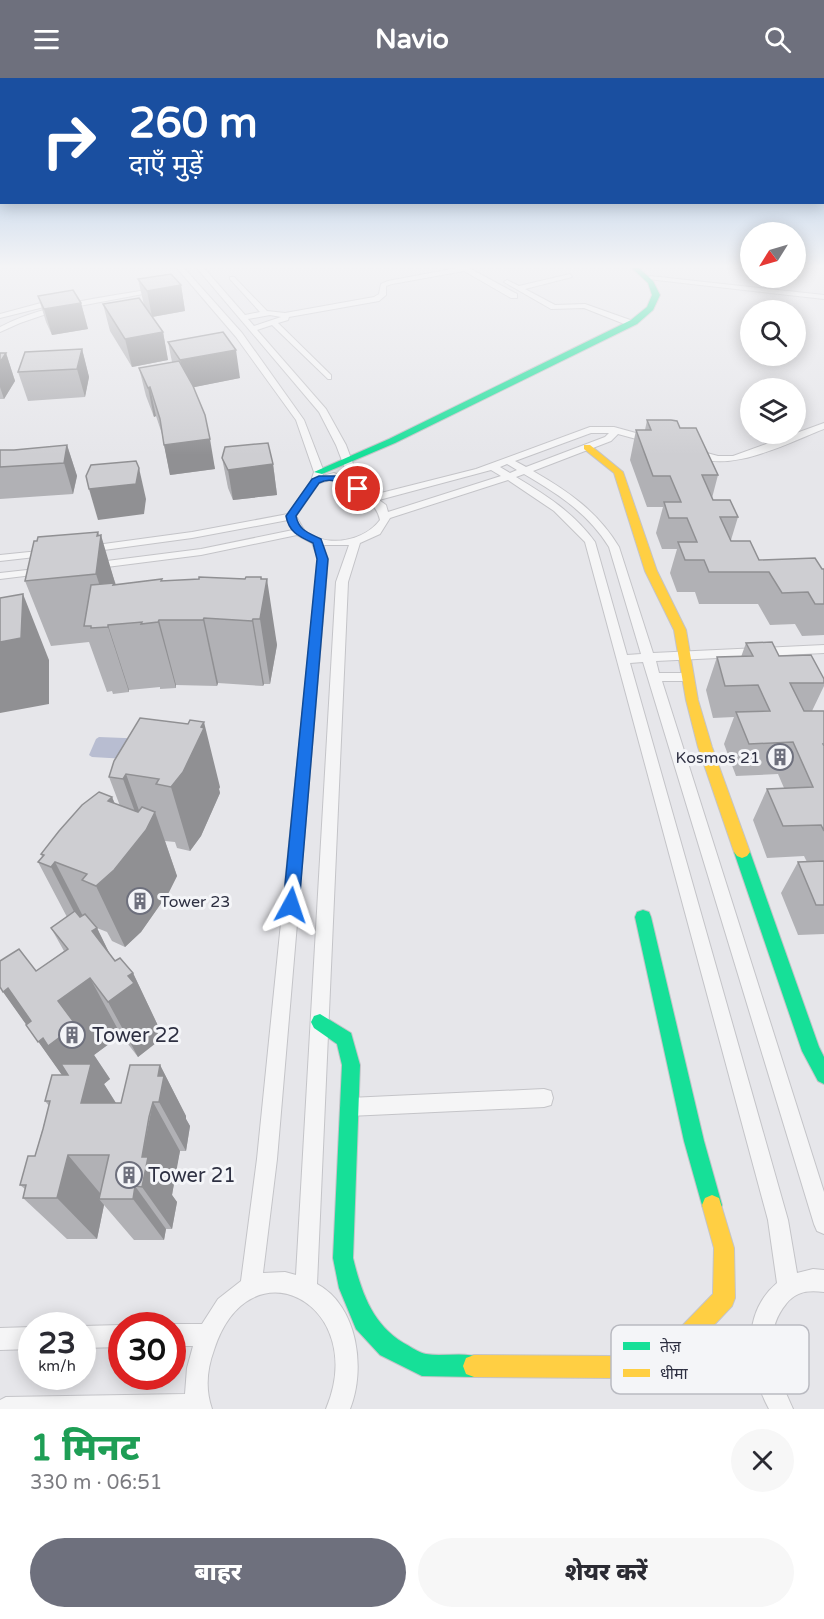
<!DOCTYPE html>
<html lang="hi">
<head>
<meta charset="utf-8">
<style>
	:root { --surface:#fff; --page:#f7f7f7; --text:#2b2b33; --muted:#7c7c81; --accent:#6e707d }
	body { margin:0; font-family:"Varela Round","Noto Sans Devanagari",sans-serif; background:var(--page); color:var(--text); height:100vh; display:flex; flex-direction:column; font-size:22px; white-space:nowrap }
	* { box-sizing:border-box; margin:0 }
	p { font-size:20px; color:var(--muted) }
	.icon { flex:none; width:33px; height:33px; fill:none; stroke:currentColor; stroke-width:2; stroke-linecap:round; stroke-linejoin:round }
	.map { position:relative; height:1331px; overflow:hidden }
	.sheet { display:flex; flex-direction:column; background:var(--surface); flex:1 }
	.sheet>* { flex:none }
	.guide { position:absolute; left:0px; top:0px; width:825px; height:126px; box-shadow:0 3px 15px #0003; background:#1a4fa0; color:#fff; overflow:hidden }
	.needle { width:39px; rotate:233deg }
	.controls { position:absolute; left:740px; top:144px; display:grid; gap:12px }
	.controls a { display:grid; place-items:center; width:66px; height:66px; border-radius:50%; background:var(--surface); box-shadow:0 3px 15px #0003; font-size:30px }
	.speed { position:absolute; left:18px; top:1234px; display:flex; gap:12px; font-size:30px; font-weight:700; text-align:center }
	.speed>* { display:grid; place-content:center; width:78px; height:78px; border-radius:50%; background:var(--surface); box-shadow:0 3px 15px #0003; line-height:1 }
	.speed small { font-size:15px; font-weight:400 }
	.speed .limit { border:9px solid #d22; background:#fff; color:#111 }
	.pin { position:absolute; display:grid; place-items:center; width:51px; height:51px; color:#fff; margin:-26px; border:3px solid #fff; border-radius:50%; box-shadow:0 2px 6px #0007 }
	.me { position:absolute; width:66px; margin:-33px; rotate:5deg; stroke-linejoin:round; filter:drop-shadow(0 0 4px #0008) }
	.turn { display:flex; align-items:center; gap:21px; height:126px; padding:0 30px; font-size:27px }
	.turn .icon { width:78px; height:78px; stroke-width:2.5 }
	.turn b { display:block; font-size:42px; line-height:51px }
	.round { display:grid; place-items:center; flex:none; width:63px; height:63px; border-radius:32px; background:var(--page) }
	.head { display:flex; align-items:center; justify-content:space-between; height:102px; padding:0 30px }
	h1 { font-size:36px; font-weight:800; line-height:45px; color:#1e9e55 }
	.cta { display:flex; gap:12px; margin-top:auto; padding:12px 30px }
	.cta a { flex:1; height:69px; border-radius:36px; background:var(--accent); color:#fff; font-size:24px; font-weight:800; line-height:69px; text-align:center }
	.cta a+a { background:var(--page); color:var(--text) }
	header { display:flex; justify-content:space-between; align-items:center; height:78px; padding:0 30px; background:var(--accent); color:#fff; font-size:27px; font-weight:800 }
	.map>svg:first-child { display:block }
	.water { fill:#b8bdd1 }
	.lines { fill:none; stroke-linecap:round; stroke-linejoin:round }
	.street-casing { stroke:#c4c4c8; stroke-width:2 }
	.fast-casing { stroke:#c4c4c8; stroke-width:2 }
	.slow-casing { stroke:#c4c4c8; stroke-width:2 }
	.street { fill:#f5f5f6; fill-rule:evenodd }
	.fast { fill:#16e098; fill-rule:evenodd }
	.slow { fill:#ffcf43; fill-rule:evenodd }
	.wall { fill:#b1b1b5 }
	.shaded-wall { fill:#909093 }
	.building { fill:#ceced2; stroke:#909093; stroke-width:1.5 }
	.route { fill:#1a73e8; stroke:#114b97; stroke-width:1.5 }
	.labels { text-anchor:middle; stroke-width:6; stroke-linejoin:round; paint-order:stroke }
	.poi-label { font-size:16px; fill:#2e3042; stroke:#f4f5f8; text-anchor:end }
	.near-poi-label { font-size:20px; fill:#2e3042; stroke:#f4f5f8; text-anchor:start }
	.key { fill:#f4f5f8; stroke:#b9bac1; stroke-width:1.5 }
	.key-label { font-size:16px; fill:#2e3042 }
</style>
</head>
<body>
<header><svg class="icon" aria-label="menu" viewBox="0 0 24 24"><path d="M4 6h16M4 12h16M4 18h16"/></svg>Navio<svg class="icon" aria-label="search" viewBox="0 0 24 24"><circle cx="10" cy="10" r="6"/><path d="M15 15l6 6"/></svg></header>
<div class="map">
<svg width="824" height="1331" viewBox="0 0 824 1331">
	<rect width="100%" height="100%" fill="#e6e6ea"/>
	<polygon class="water" points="99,659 150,661 144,682 92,679 89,677 96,661"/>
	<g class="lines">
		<defs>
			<g id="street">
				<path d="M177 190H184L242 255 304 342 324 394 322 398 334 395 349 401 336 367 319 334 197 190H204L245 237 260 234 230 201V199H234L267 233 285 235 374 219 379 216 381 206 388 203 457 190H469L517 216V220H511L464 193 392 206 386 208V217L379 223 289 239 288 242 278 245 331 297V301H328L272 247 257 252 326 331 346 367 362 410 373 417 476 391 590 349H614L654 360 656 362 651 365 618 356 611 363 533 393C568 413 598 434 619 469L653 575 824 567V575L656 583 659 595H688L694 599 688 603H662L824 1114V1156L817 1153 814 1146 643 584 630 585 788 1142 797 1195 813 1191 824 1192V1214C809 1212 796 1213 786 1226 759 1259 778 1297 793 1331H769C748 1292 739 1237 777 1205L768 1142 585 464 554 433 508 402 390 440 380 456 360 465 348 504 317 1206C358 1228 366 1291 350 1331H326C370 1226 249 1162 214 1272 207 1291 205 1311 212 1331H0V1322L6 1319 185 1316 187 1290 193 1268H172V1248H167L172 1246H202L218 1221 241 1203 257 1081 318 481 312 465 297 457 201 477 91 491 86 488 91 485 201 471 293 452 288 442 192 460 89 474 84 471 89 468 192 454 288 436 311 403 314 394 296 342 236 259ZM270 237 281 239 254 248 248 241ZM591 355H609L605 359 526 389 515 383ZM507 386 517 392 510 395 500 389ZM491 392 501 398 388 434 386 427 379 422ZM524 396C558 416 588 435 609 469L641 576 627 577 595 464C574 435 546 417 516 399ZM334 401C352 409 376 422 380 442 364 463 329 470 306 454 302 450 299 443 296 438L319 405ZM323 467H349L336 504 296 1197 285 1194 263 1195 277 1081 328 481Z"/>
				<polygon points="570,196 572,199 525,211 555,227 585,226 633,243 633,247 627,247 584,230 551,231 504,204 507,202 519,208"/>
				<polygon points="650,198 824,217 824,221 648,201"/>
				<path d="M157 210 159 213 58 232 20 245 0 254V249C49 224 104 220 157 210Z"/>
				<polygon points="41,225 44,225 44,229 0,240 0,236"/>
				<path d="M824 345V351C787 365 723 400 687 374L692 371 718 378H733Z"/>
				<polygon points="49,472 54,475 53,477 0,483 0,477"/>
				<polygon points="45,490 49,491 49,495 0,501 0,495"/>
				<polygon points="544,1011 551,1013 553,1020 551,1027 544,1029 349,1038 342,1036 340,1029 342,1022 349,1020"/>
				<polygon points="122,1247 124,1248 122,1248 122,1269 82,1270 82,1248"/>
				<polygon points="32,1249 32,1271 0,1272 0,1250"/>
			</g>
			<g id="fast">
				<polygon points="632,190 639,190 653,203 660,217 653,232 637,246 395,365 322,396 314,394 389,361 631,242 647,229 652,217 648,205"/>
				<polygon points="742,768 747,770 750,774 819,969 824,979 824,1006 818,1003 802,973 734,774 737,770"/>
				<polygon points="643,832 649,834 651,839 704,1063 722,1127 719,1134 712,1137 705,1134 702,1127 684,1063 635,839 637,834"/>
				<path d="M320 936 351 955 360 987 353 1180C362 1217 374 1250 409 1268 414 1271 420 1275 426 1276 444 1279 464 1273 482 1280L485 1288 482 1296 474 1299 422 1298 380 1277 356 1251 339 1210 333 1180 342 987 337 966 314 950 311 944 314 938Z"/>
			</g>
			<g id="slow">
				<polygon points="584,367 590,367 623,394 657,493 686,552 698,622 712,669 750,774 747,778 742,780 737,778 734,774 698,669 686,622 674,552 645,493 614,395 584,371"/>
				<polygon points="712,1117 719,1120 734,1170 735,1220 732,1228 697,1265 611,1300 474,1299 466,1296 463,1288 466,1280 474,1277 611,1278 681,1249 713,1216 714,1170 702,1127 705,1120"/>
			</g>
		</defs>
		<use href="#street" class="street-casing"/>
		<use href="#fast" class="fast-casing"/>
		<use href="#slow" class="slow-casing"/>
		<use href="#street" class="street"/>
		<use href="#fast" class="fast"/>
		<use href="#slow" class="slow"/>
	</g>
	<g class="wall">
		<polygon points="138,201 181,207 185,233 152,239 163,254 168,282 132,289 110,253 103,226 144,227"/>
		<polygon points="38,218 81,225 88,251 52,257 46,244"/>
		<polygon points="168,264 240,300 194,309 215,391 170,397 162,356 156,338 154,339 146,318 139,290 172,284"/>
		<polygon points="82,271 89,299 85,319 28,323 18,294"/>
		<polygon points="0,275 6,275 15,303 4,321 0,321"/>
		<polygon points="647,342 680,350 718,397 712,420 713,422 738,439 731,462 731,463 759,482 824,491 824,557 802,558 795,546 770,547 758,526 699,526 695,514 677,514 670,495 677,471 662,471 656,455 663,429 647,429 630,382 636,352 645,352"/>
		<polygon points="67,367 77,398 73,416 0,421 0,372 14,372"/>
		<polygon points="222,380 273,386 277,417 233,422 228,410"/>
		<polygon points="99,457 116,507 162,501 162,503 245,501 261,499 277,567 270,606 264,606 263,608 218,605 217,608 176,607 176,610 160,611 160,609 129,612 129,614 113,616 112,613 107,614 89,564 51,568 25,503"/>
		<polygon points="746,565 779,578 824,601 824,608 812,633 824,633 824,856 798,857 781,815 798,784 807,784 804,778 767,780 753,742 767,711 784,710 778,696 736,698 724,666 734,639 713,640 706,612 717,579 741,579"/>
		<polygon points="114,683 220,709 219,711 220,715 201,758 190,773 177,770 175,764 165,763 177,798 169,814 141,854 125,869 112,863 107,854 97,850 109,875 115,883 133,895 160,952 157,954 161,961 138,979 121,957 94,977 110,1001 104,1006 116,1025 121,1025 160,987 186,1038 186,1041 190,1048 186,1073 180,1073 177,1087 172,1117 177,1124 172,1151 166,1151 164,1162 134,1162 104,1127 97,1161 67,1161 23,1120 25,1111 20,1107 35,1078 49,1028 45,1023 62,997 0,909 36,893 64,873 51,850 67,839 38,784 42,779 41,776 112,719 115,726 120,728 109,699"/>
	</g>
	<g class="shaded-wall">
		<polygon points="181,207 185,233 152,239 147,213"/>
		<polygon points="81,225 88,251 52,257 44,231"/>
		<polygon points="163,254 168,282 132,289 125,261"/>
		<polygon points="82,271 89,299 85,319 77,291"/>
		<polygon points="236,272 240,300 185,311 180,282"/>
		<polygon points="6,275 15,303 4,321 0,309 0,284"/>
		<polygon points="150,309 156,338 154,339 148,310"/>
		<polygon points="210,361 215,391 170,397 164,367"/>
		<polygon points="67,367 77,398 73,416 64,385"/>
		<polygon points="273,386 277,417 233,422 228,392"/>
		<polygon points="139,390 146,421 144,436 98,442 89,411"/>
		<polygon points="98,454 100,462 101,457 120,522 112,546 96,496"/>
		<polygon points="261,499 264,518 267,501 277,567 270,606 260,541"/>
		<polygon points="23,516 49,582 49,626 0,635 0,564"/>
		<polygon points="204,540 218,605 217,608 203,542"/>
		<polygon points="253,541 264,606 263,608 252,543"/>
		<polygon points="159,542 176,607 176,610 158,544"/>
		<polygon points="108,547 129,612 129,614 108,549"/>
		<polygon points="204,644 220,709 219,711 220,715 201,758 190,773 171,709"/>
		<polygon points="126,696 146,752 155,734 177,798 169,814 141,854 125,869 96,808 108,723 112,719 132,770 143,756 123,701"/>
		<polygon points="55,784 87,846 83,851 51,789"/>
		<polygon points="97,850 126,909 92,853"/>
		<polygon points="133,895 160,952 157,954 161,961 138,979 108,924 128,898"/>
		<polygon points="90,900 121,957 94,977 110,1001 104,1006 124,1038 116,1073 3,914 8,910 58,923"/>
		<polygon points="160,987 186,1038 186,1041 190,1048 186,1073 159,1024 158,998"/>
		<polygon points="153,1024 180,1073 172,1117 177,1124 172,1151 142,1109 142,1079"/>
		<polygon points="68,1077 105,1121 99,1121 104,1127 97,1161 57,1120"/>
		<polygon points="135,1108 166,1151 164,1162 133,1121"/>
	</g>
	<g class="building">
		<polygon points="171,196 181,207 147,213 138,201"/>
		<polygon points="73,212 81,225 44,231 38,218"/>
		<polygon points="139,220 163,254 125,261 103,226"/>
		<polygon points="223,254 236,272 180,282 168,264"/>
		<polygon points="82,271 77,291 18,294 25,274"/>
		<polygon points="0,275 6,275 0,284"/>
		<polygon points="179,283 193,308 205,337 210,361 164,367 160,341 150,309 148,310 139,290"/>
		<polygon points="647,342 671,342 677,343 680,350 696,350 718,397 702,397 713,422 730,422 738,439 720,439 731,463 750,463 759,482 815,480 822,491 824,491 824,526 815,526 808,514 782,515 769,494 709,494 704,482 685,482 678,464 697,464 687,440 669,440 664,424 681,424 670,398 653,398 636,352 651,352"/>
		<polygon points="268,365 273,386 228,392 222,380 225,369"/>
		<polygon points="67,367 64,385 0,389 0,372 14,372"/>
		<polygon points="136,383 139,390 136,406 89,411 86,398 91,387"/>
		<polygon points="98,454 97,458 101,457 96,496 25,503 34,463 37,463 38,459"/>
		<polygon points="199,499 245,501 246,499 261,499 261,501 267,501 260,541 253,541 252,543 204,540 203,542 159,542 158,544 141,546 142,544 108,547 108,549 91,550 91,548 84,548 91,507 114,505 113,507 162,501 161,503 199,501"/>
		<polygon points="23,516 21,560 0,564 0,520"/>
		<polygon points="772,564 779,578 811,577 824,601 824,605 790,605 804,633 824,633 824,666 823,666 824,668 824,753 821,747 783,748 767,711 813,709 793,664 749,666 736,634 770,633 758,607 725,608 717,579 753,578 746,565"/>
		<polygon points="140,640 188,646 190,642 204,644 201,649 204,650 183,694 171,709 156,706 159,701 126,696 123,701 109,699 114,683"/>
		<polygon points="99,714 112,719 108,723 138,734 142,729 155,734 146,752 114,792 96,808 82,802 87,796 55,784 51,789 38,784 44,777 41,776 59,753 82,727"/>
		<polygon points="824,783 824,827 816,827 798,784"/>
		<polygon points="75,833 80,839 85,836 97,850 92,853 115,883 120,880 133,895 128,898 134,905 108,924 90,900 58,923 76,947 48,968 43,960 38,964 26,947 31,943 8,910 3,914 0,909 0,883 19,871 36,893 68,871 51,850"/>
		<polygon points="61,986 91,986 81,1025 121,1025 130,987 160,987 158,998 164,998 159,1024 153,1024 149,1039 142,1079 148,1079 142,1109 135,1108 133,1121 99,1121 109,1077 68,1077 57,1120 23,1120 26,1107 20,1107 28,1078 35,1078 43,1051 50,1023 45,1023 52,997 68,997"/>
	</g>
	<linearGradient id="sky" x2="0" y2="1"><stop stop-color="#95b8df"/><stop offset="0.5" stop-color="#f4f4f6"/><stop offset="1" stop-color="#f4f4f6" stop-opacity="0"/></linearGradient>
	<rect width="824" height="377" fill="url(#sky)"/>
	<path class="route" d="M319 398H343L363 411 358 414C344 409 334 397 319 405L296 438C299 453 309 455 321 461L328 481 299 827 296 832 291 834 285 832 283 827 317 481 313 465C298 458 289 454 286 438L312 401Z"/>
	<defs>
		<symbol id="building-ring" viewBox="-11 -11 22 22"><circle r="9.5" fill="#f4f5f8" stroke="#6e707d" stroke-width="1.5"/><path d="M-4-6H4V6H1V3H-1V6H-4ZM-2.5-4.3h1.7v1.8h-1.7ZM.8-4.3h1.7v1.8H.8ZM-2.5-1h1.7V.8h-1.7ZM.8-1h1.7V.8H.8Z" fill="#6e707d"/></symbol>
	</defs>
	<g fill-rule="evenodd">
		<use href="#building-ring" x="765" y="664" width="30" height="30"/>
		<use href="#building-ring" x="125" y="808" width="30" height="30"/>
		<use href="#building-ring" x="57" y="942" width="30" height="30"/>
		<use href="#building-ring" x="114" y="1082" width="30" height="30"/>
	</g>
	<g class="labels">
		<g class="poi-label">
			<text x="760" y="685">Kosmos 21</text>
			<text x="160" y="829" text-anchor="start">Tower 23</text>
		</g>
		<g class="near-poi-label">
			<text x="92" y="964">Tower 22</text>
			<text x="148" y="1104">Tower 21</text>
		</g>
	</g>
	<rect x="611" y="1247" width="198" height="69" rx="9" class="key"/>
	<rect x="623" y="1264" width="27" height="8" fill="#16e098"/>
	<rect x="623" y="1291" width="27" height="8" fill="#ffcf43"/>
	<g class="key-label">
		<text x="660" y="1274">तेज़</text>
		<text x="660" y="1301">धीमा</text>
	</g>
</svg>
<div class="controls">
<a><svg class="needle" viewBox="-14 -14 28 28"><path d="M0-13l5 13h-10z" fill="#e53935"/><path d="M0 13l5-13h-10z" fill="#7c7c81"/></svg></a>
<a><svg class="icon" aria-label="search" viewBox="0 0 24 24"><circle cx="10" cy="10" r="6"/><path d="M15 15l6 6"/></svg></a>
<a><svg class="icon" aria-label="layers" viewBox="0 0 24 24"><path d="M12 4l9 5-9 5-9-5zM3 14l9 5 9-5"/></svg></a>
</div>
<div class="speed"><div>23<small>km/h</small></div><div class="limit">30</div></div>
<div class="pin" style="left:358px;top:411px;background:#d93025"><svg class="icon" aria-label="arrive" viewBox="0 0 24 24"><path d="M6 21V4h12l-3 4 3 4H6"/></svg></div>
<svg class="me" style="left:291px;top:827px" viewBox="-20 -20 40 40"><path d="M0-17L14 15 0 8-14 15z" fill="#1a73e8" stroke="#fff" stroke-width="4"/></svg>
<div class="guide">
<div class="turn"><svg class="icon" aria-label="right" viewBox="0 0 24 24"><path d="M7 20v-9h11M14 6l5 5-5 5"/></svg><div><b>260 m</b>दाएँ मुड़ें</div></div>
</div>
</div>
<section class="sheet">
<div class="head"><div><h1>1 मिनट</h1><p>330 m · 06:51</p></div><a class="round"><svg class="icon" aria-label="close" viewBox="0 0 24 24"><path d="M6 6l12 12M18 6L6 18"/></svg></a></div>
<div class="cta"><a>बाहर</a><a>शेयर करें</a></div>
</section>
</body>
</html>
